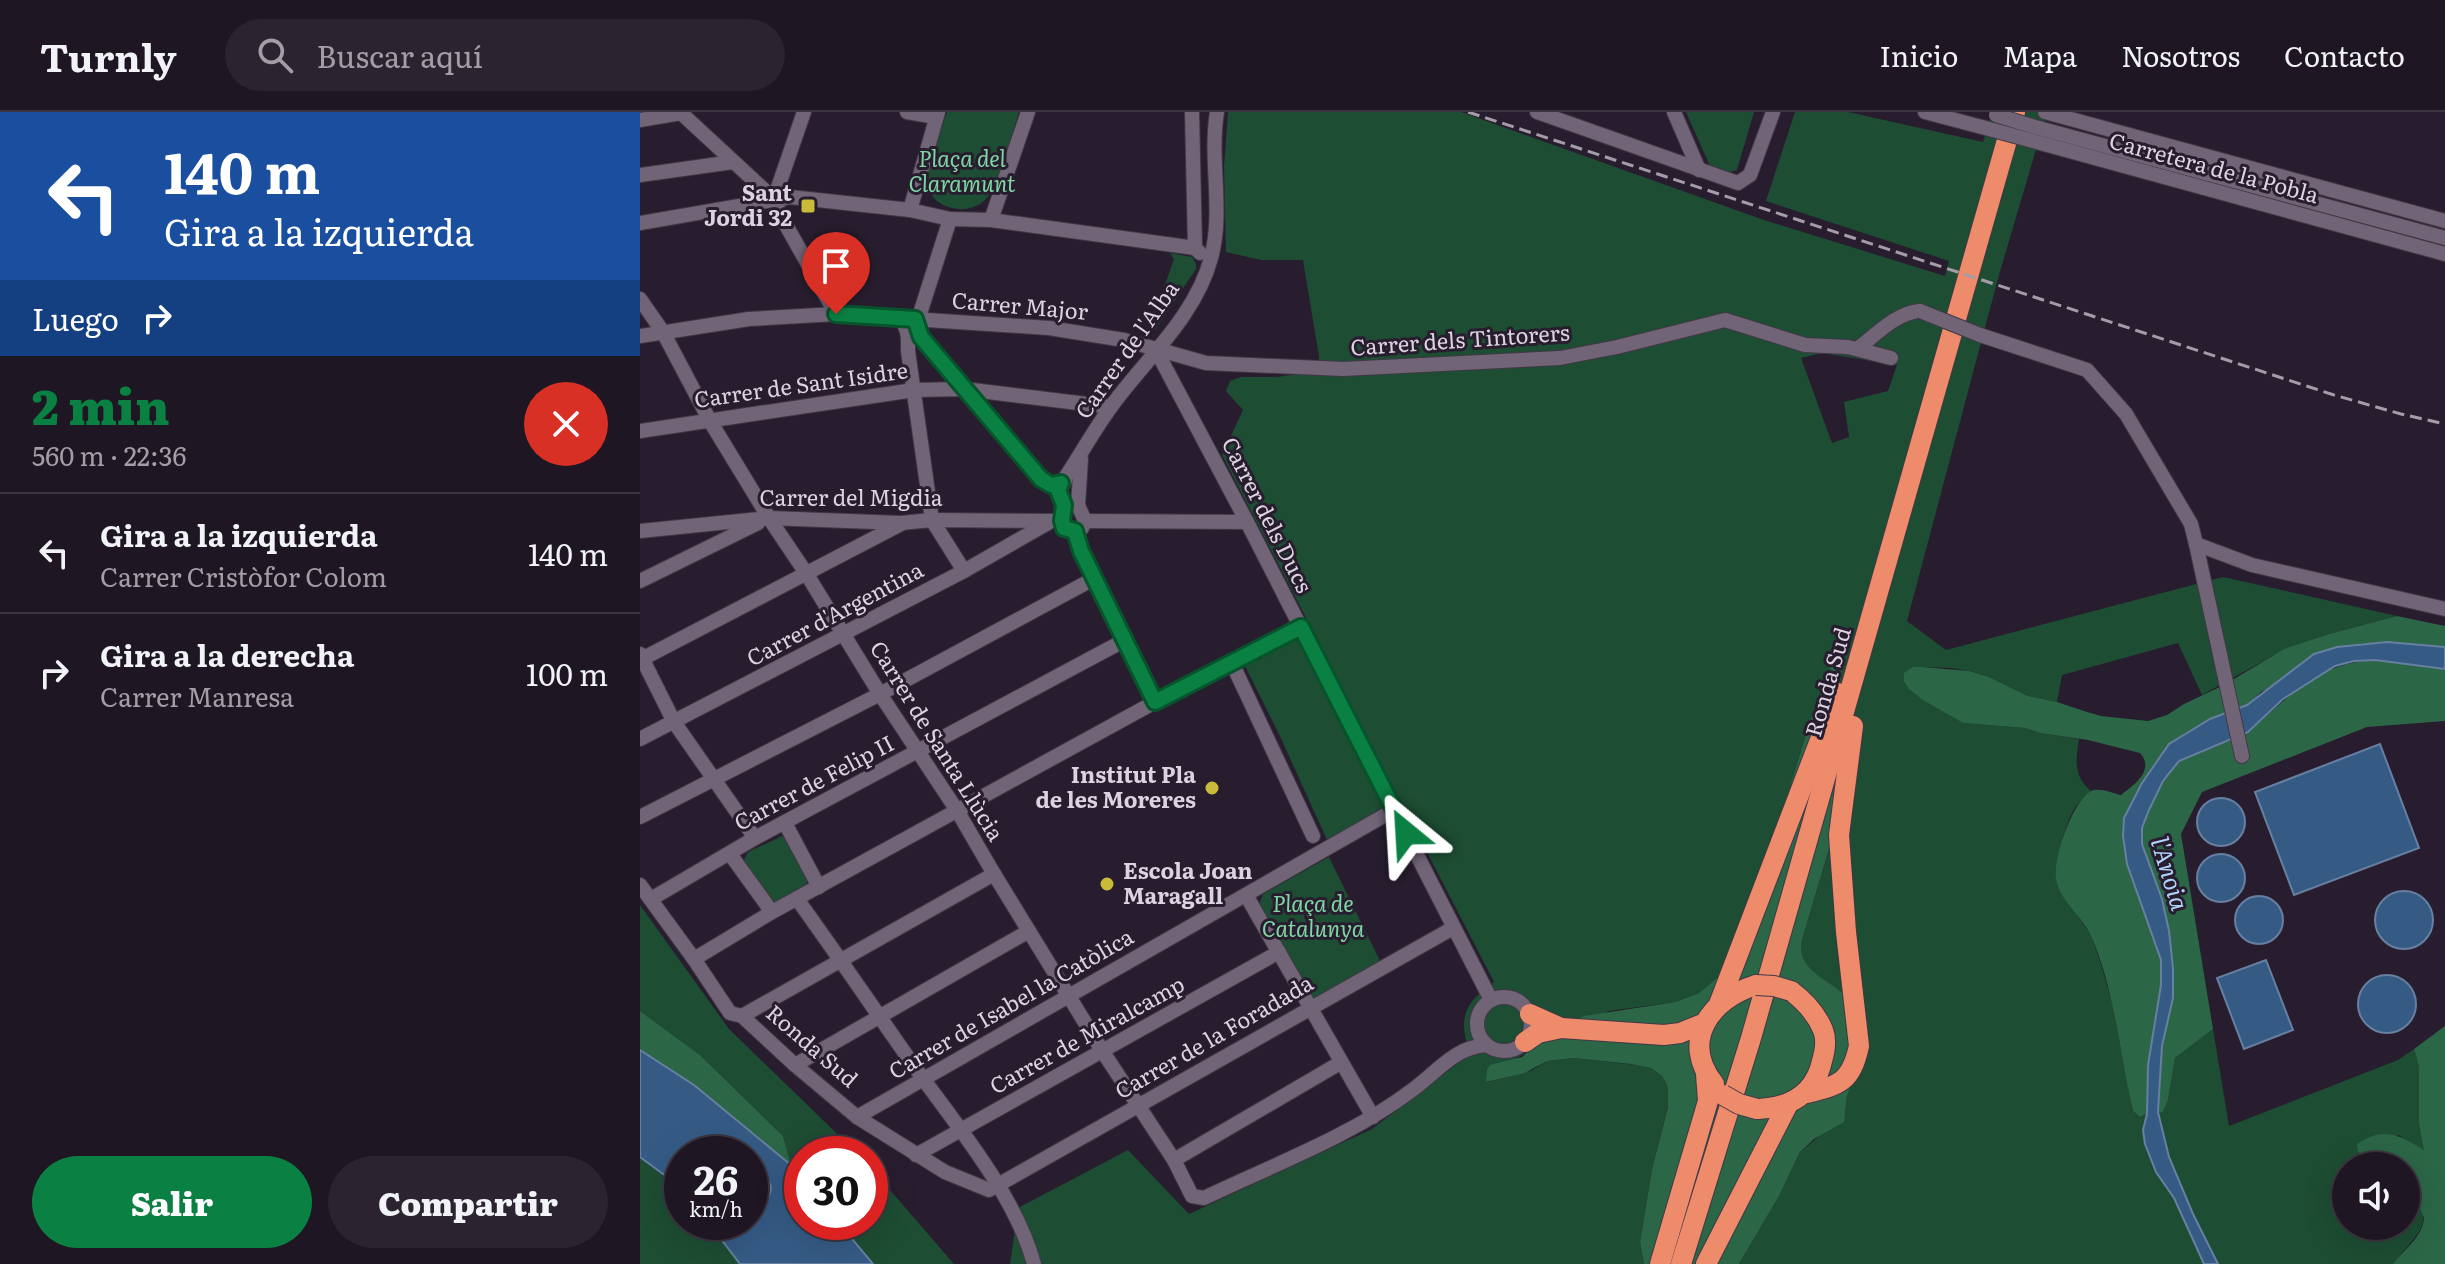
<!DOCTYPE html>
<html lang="es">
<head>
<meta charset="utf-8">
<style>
	:root { --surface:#1e1622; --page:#2b232f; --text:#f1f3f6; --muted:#a19fa5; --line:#3c3540; --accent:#0b8043 }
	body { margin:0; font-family:Literata,serif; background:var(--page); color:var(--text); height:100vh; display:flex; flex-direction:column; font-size:30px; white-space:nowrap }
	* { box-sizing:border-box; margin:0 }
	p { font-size:26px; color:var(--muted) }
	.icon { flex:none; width:44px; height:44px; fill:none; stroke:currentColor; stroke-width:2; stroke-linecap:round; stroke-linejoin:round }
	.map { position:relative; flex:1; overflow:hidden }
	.drawer { display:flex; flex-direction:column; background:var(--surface); width:640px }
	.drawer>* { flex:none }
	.hud { background:#1a4fa0; color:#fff; overflow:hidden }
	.fabs { position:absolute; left:1692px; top:1040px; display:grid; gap:16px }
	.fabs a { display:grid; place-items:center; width:88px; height:88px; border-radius:50%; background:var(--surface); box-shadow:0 8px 32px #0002,0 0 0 2px var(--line); font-size:40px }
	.speed { position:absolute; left:24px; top:1024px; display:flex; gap:16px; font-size:40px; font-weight:700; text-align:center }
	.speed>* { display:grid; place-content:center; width:104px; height:104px; border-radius:50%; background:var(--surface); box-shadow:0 8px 32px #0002,0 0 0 2px var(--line); line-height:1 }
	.speed small { font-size:20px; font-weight:400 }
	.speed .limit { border:12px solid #d22; background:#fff; color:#111 }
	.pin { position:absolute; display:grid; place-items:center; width:68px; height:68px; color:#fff; margin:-82px -34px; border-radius:50% 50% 50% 0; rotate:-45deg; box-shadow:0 0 8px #0007 }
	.pin .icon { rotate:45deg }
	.me { position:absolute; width:88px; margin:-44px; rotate:333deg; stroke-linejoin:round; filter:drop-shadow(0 0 6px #0008) }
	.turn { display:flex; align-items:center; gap:28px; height:168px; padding:0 32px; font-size:36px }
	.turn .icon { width:104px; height:104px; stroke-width:2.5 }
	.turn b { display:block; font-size:56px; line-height:68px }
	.then { display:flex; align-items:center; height:76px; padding:0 32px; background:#0003; gap:16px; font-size:30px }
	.round { display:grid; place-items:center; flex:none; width:84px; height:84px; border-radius:42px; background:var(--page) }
	.overview { display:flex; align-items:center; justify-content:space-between; height:136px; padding:0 32px }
	h1 { font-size:48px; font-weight:800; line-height:60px; color:var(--accent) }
	.button { display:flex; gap:16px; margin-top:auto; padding:16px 32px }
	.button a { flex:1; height:92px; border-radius:48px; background:var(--accent); color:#fff; font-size:32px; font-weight:800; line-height:92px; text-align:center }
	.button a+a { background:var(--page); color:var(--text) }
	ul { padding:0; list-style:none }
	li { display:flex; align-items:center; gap:24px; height:120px; padding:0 32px; border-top:2px solid var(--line) }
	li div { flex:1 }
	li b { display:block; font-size:30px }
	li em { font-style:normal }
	header { display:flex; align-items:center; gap:48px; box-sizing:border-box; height:112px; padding:0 40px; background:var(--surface); border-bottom:2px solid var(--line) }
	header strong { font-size:38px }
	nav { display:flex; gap:44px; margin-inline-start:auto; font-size:28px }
	.search { width:560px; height:72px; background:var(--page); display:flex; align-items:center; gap:20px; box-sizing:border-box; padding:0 28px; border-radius:44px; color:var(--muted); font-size:30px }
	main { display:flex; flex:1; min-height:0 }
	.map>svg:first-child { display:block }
	.green { fill:#1d4d33; fill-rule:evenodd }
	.forest { fill:#2b6647 }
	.water { fill:#355b85; stroke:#677fa0; stroke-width:2 }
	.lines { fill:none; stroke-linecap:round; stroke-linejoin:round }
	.minor-casing { stroke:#413846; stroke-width:16 }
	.highway-casing { stroke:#413846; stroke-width:22 }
	.minor { stroke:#716477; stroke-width:14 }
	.highway { stroke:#ed8b6b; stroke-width:20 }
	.rail { stroke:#a59ca9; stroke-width:3; stroke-dasharray:12 6; stroke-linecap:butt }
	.minor-bridge-casing { stroke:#413846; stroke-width:16; stroke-linecap:butt }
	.highway-bridge-casing { stroke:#413846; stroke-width:22; stroke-linecap:butt }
	.minor-bridge { stroke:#716477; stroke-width:14 }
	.highway-bridge { stroke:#ed8b6b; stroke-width:20 }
	.route-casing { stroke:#07532c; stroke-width:20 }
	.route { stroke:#0b8043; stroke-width:14 }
	.poi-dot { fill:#caba3a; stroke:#281d2e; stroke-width:3 }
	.labels { text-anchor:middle; stroke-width:6; stroke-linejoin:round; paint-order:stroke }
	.park-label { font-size:22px; font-style:italic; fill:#7fd6a4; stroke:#281d2e }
	.street-label { font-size:22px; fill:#dbd3df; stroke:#281d2e }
	.poi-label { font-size:22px; font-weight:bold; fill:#dbd3df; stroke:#281d2e; text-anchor:end }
	.water-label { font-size:24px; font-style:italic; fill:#afd2fa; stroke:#281d2e }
</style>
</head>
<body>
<header>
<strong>Turnly</strong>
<div class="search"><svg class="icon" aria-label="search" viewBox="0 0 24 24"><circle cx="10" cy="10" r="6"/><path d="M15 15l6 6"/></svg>Buscar aquí</div>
<nav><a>Inicio</a><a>Mapa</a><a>Nosotros</a><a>Contacto</a></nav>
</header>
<main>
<section class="drawer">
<div class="hud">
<div class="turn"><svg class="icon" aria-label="left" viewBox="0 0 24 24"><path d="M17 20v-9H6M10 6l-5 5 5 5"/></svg><div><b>140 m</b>Gira a la izquierda</div></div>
<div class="then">Luego<svg class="icon" aria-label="right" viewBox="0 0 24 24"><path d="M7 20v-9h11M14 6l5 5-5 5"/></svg></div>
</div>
<div class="overview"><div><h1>2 min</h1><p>560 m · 22:36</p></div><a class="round" style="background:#d93025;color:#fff"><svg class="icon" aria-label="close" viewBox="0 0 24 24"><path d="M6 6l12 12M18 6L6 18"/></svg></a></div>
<ul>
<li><svg class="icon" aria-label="left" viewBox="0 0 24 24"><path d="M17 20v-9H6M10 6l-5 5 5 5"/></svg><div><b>Gira a la izquierda</b><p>Carrer Cristòfor Colom</p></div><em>140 m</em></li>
<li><svg class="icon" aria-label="right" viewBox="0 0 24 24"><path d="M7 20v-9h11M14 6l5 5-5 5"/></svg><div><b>Gira a la derecha</b><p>Carrer Manresa</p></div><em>100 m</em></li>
</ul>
<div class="button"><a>Salir</a><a>Compartir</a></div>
</section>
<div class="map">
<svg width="1805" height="1152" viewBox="0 0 1805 1152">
	<rect width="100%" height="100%" fill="#281d2e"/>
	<g class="green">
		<path d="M307 0H379C372 21 359 72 346 87 337 96 324 99 312 96 266 85 297 27 307 0Z"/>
		<path d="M588 0H821L1124 108 1305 164 1309 149 1126 89 1155 0H1208L1343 30 1352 0H1407L1359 163 1267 509 1306 538 1583 465 1757 504 1689 522 1645 537 1562 583 1538 531 1422 563 1417 590 1388 584 1349 565 1329 559 1311 556 1273 555 1277 583 1323 611 1385 616 1400 621 1439 627C1436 648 1433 664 1451 679 1446 684 1441 688 1437 693 1425 708 1413 757 1418 775L1451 823 1459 846 1472 890 1493 999 1500 1005 1507 1002C1496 1043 1520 1057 1536 1088 1546 1109 1555 1131 1564 1152H1099L1139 1084 1160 1040 1205 1003 1207 984 1212 972 1206 884C1189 867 1154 858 1162 828L1196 713 1190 548V557L1173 600 1147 684 1127 764 1083 861 1059 881 1035 890 969 899 892 937 875 947 847 970 891 959 907 949 933 946 997 953 1011 956 1022 964 1028 975V994L1012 1057 1000 1130 1004 1152H370L378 1096 488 1038 549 1102 732 1017 830 942C818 906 823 892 854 870L582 343 603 298 586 279 590 269 601 265H637L678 259 679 244 663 148H621L586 140 584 55ZM1182 241 1257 253 1248 279 1204 290 1209 325 1192 331 1161 246Z"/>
		<polygon points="1046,0 1114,0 1097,58 1090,60 1070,54"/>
		<polygon points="530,141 552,145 556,152 556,157 515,218 509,219 534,147"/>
		<polygon points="655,525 662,528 746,693 739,701 688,730 639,622 604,552"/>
		<polygon points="142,724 147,727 169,766 164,776 136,790 131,789 103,750 108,740"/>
		<polygon points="689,745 740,849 673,887 619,793 623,782"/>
		<polygon points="0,793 89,917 218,1042 162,1042 162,1067 151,1053 143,1024 60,943 0,899"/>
		<path d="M1573 917 1589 1014 1758 948 1774 937 1779 955V1012L1785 1039 1758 1023 1730 1043C1740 1043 1744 1046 1749 1054H1706V1114H1766V1069C1799 1112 1779 1118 1753 1152H1578C1551 1106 1528 1052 1518 1000H1523L1528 988 1535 946Z"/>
		<polygon points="0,1045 42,1076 42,1110 68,1110 100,1152 0,1152"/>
		<polygon points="230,1055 314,1152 233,1152 198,1110 230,1110"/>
	</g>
	<g class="forest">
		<path d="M1757 504 1805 514V535L1747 530 1717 532 1621 580 1607 593 1570 607 1545 621 1529 632 1512 655 1484 706 1483 724 1487 752 1521 848V873L1508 953 1507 1002 1500 1005 1493 999 1491 990C1479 936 1474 876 1451 824 1443 805 1419 788 1416 767 1413 746 1432 690 1451 679 1460 675 1472 681 1481 683 1495 672 1515 658 1500 641L1448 628 1400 621 1385 616 1323 611 1283 588 1269 577 1264 569V561L1273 555H1282L1329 559 1349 565 1388 584 1417 590 1447 600 1461 604 1508 609 1527 603 1544 592 1584 573 1644 537 1689 522Z"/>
		<path d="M1190 547 1200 550 1202 562 1185 622 1200 683 1196 713 1162 828C1155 858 1189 867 1206 884L1212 972 1207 984 1204 1010 1174 1027 1160 1040 1139 1084 1099 1152H1004L1000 1130 1012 1057 1028 995V975L1022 964 1011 956 991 952 933 946 907 949 885 961 846 970 847 958 850 953 882 945 896 933 944 904 1035 890 1059 881 1083 861 1127 764 1147 684 1173 600 1190 557Z"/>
		<path d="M1735 548 1805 557V609L1727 615 1562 680 1541 722 1573 917 1535 946 1528 988 1523 1000H1518C1523 949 1522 899 1522 848 1522 829 1525 806 1522 787 1517 765 1500 747 1502 724 1503 703 1517 674 1531 658 1552 633 1588 636 1611 617 1653 582 1677 551 1735 548Z"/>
		<polygon points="0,899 60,943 143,1024 151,1053 54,973 0,938"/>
		<path d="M1805 914V1152H1753C1764 1137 1782 1126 1784 1106L1773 1079 1766 1069V1054H1749C1742 1043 1735 1043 1722 1045L1718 1039 1717 1032C1744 1014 1760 1023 1784 1038L1779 1012V955L1774 937Z"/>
	</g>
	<g class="water">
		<polygon points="1747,530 1805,535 1805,557 1735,548 1714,549 1695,554 1643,587 1608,620 1539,649 1523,669 1509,698 1502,716 1502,732 1522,787 1529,819 1533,856 1533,886 1522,934 1518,1000 1529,1045 1553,1102 1578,1152 1564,1152 1534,1086 1516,1060 1505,1032 1503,1018 1507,1002 1508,953 1521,873 1521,848 1487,752 1483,724 1484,706 1502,671 1529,632 1570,607 1607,593 1674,542 1697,535"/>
		<polygon points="1740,632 1779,736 1654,783 1615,680"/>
		<circle cx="1581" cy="710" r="24"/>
		<circle cx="1581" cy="766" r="24"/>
		<circle cx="1764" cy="808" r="29"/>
		<circle cx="1619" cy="808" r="24"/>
		<polygon points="1626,848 1653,918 1604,937 1577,866"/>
		<circle cx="1747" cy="892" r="29"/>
		<path d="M0 938 54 973 151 1053 162 1067V1110H198L233 1152H100L68 1110H110V1104C120 1097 139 1079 127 1068 122 1063 115 1061 110 1057V1042H42V1076L0 1045Z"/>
	</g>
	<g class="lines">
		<defs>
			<g id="minor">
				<polyline points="40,0 134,87 142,106 196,202"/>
				<polyline points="267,0 296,5"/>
				<polyline points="552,0 555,136 560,141"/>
				<polyline points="897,0 1098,71 1110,63 1133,0"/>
				<polyline points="1034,0 1059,58"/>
				<polyline points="1285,0 1353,18"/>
				<polyline points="1405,0 1805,109"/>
				<polyline points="0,8 41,1"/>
				<polyline points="1395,15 1805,126"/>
				<polyline points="1393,29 1805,142"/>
				<polyline points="0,63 93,50"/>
				<polyline points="134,87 164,0"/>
				<polyline points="270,98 298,0"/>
				<polyline points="351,108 388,0"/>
				<polyline points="0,111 150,85 270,98 310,107 351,108 555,136"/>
				<path d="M0 187 23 220 70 309 129 406 166 461 240 582 318 700 354 762 463 940 534 1048 552 1084 564 1086C633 1053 714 1023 775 976 799 958 814 936 846 933"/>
				<path d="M260 206C269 217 268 226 268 239L292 408 324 459"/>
				<polyline points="275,207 281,225 401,367 411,373 421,371"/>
				<polyline points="278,208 310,107"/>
				<polyline points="1340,223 1447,258 1486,302 1551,412 1556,432 1612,453 1805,497"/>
				<polyline points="0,224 109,207 196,202 409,216 484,228 566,251 703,257 920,246 977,235 1085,208 1165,233 1208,235 1251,246"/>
				<path d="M1217 237C1236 223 1255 201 1280 199"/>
				<polyline points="516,238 607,410 851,888"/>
				<polyline points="0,319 274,278 324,277 471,295"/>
				<polyline points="441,347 438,393 445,409 442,416"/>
				<path d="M423 369C440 344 455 316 473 292 507 246 556 203 571 146 584 98 569 49 577 0"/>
				<polyline points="425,369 418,378 424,393 422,409 427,417"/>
				<polyline points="445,409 607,410"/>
				<polyline points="0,419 129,406 261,411 292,408 422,409"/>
				<polyline points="435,419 441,439 515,590"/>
				<polyline points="1556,432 1602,644"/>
				<polyline points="0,469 118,411"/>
				<polyline points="0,542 34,610 115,726"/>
				<polyline points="0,548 261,412"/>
				<polyline points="592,551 673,724"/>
				<polyline points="0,627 324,459 408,411"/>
				<polyline points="0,705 240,582 455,466"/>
				<polyline points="145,711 179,775"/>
				<polyline points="90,742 132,800"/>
				<polyline points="0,773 54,847 90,901 102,904 155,953 217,1005 305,1060 349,1078 813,816"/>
				<polyline points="606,783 733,1005"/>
				<polyline points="11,787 115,726 485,528"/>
				<path d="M157 787C200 846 241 908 284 968 323 1021 377 1088 394 1152"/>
				<polyline points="54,847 132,800 515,590 661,515"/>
				<circle cx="864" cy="912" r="27"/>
				<polyline points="102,904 354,762"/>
				<polyline points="155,953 389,819"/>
				<polyline points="217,1005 754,698"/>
				<polyline points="276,1043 639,840"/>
				<polyline points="534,1048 700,951"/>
			</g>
			<g id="highway">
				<polyline points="1079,892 1198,581"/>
				<polyline points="890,902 921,916"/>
				<polyline points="885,930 898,921 921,916 1024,923 1040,921 1065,911"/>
				<path d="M1074 972C1040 929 1070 887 1116 873"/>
				<path d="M1167 981C1200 973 1211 970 1219 934L1206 820 1199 723 1213 614"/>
				<path d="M1117 997C1149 996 1175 982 1182 949 1185 939 1187 928 1183 918 1176 901 1166 890 1151 879"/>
				<polyline points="1020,1152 1068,989 1066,962"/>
				<polyline points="1041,1152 1111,926 1375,0"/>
				<polyline points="1066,1152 1148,992"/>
			</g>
		</defs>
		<use href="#minor" class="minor-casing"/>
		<use href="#highway" class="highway-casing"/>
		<use href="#minor" class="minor"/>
		<use href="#highway" class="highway"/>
		<polyline class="rail" points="828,0 1694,283 1761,302 1805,312"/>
		<defs>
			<g id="minor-bridge">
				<polyline points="1356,3 1395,15"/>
				<polyline points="1353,18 1393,29"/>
				<polyline points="1280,199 1340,223"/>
			</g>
			<g id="highway-bridge">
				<polyline points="1116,873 1134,874 1151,879"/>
				<polyline points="1083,983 1099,992 1117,997"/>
			</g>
		</defs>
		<use href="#minor-bridge" class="minor-bridge-casing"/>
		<use href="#highway-bridge" class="highway-bridge-casing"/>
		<use href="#minor-bridge" class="minor-bridge"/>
		<use href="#highway-bridge" class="highway-bridge"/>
	</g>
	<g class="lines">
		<defs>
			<polyline id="route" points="196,202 275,207 281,225 401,367 411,373 421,371 418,378 424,393 422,409 424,416 435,419 441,439 515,590 661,515 766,721"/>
		</defs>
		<use href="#route" class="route-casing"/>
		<use href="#route" class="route"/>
	</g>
	<g class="poi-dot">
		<rect x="160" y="86" width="16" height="16" rx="4"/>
		<circle cx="572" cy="676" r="8"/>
		<circle cx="467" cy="772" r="8"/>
	</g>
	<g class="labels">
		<g class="park-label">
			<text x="322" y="55">Plaça del<tspan x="322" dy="25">Claramunt</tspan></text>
			<text x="673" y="800">Plaça de<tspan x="673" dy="25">Catalunya</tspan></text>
		</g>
		<g class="street-label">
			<text transform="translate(1574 56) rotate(15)" y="8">Carretera de la Pobla</text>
			<text transform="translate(380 194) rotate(5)" y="8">Carrer Major</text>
			<text transform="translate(820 228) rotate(-4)" y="8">Carrer dels Tintorers</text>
			<text transform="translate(487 238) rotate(-55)" y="8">Carrer de l'Alba</text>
			<text transform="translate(161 273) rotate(-8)" y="8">Carrer de Sant Isidre</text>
			<text x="211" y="394">Carrer del Migdia</text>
			<text transform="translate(627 403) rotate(63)" y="8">Carrer dels Ducs</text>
			<text transform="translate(195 502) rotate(-28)" y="8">Carrer d'Argentina</text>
			<text transform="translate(1188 570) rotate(-74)" y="8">Ronda Sud</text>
			<text transform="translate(297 629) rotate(58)" y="8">Carrer de Santa Llùcia</text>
			<text transform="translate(174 671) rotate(-28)" y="8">Carrer de Felip II</text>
			<text transform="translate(371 892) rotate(-30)" y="8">Carrer de Isabel la Catòlica</text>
			<text transform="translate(447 923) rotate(-29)" y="8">Carrer de Miralcamp</text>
			<text transform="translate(574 925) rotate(-30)" y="8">Carrer de la Foradada</text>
			<text transform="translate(172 934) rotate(41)" y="8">Ronda Sud</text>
		</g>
		<g class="poi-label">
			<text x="152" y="89">Sant<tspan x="152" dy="25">Jordi 32</tspan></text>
			<text x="556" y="671">Institut Pla<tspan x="556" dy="25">de les Moreres</tspan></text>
			<text x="483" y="767" text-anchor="start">Escola Joan<tspan x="483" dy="25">Maragall</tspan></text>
		</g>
		<g class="water-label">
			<text transform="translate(1529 762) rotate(73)" y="8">l'Anoia</text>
		</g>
	</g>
</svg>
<div class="fabs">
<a><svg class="icon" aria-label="sound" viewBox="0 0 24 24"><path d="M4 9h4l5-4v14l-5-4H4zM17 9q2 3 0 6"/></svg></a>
</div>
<div class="speed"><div>26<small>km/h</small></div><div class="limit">30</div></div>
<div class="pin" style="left:196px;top:202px;background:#d93025"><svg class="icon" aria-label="arrive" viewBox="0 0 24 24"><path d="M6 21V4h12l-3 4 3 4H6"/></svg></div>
<svg class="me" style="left:766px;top:721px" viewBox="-20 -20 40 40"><path d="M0-17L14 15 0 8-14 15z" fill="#0b8043" stroke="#fff" stroke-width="4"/></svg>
</div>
</main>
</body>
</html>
